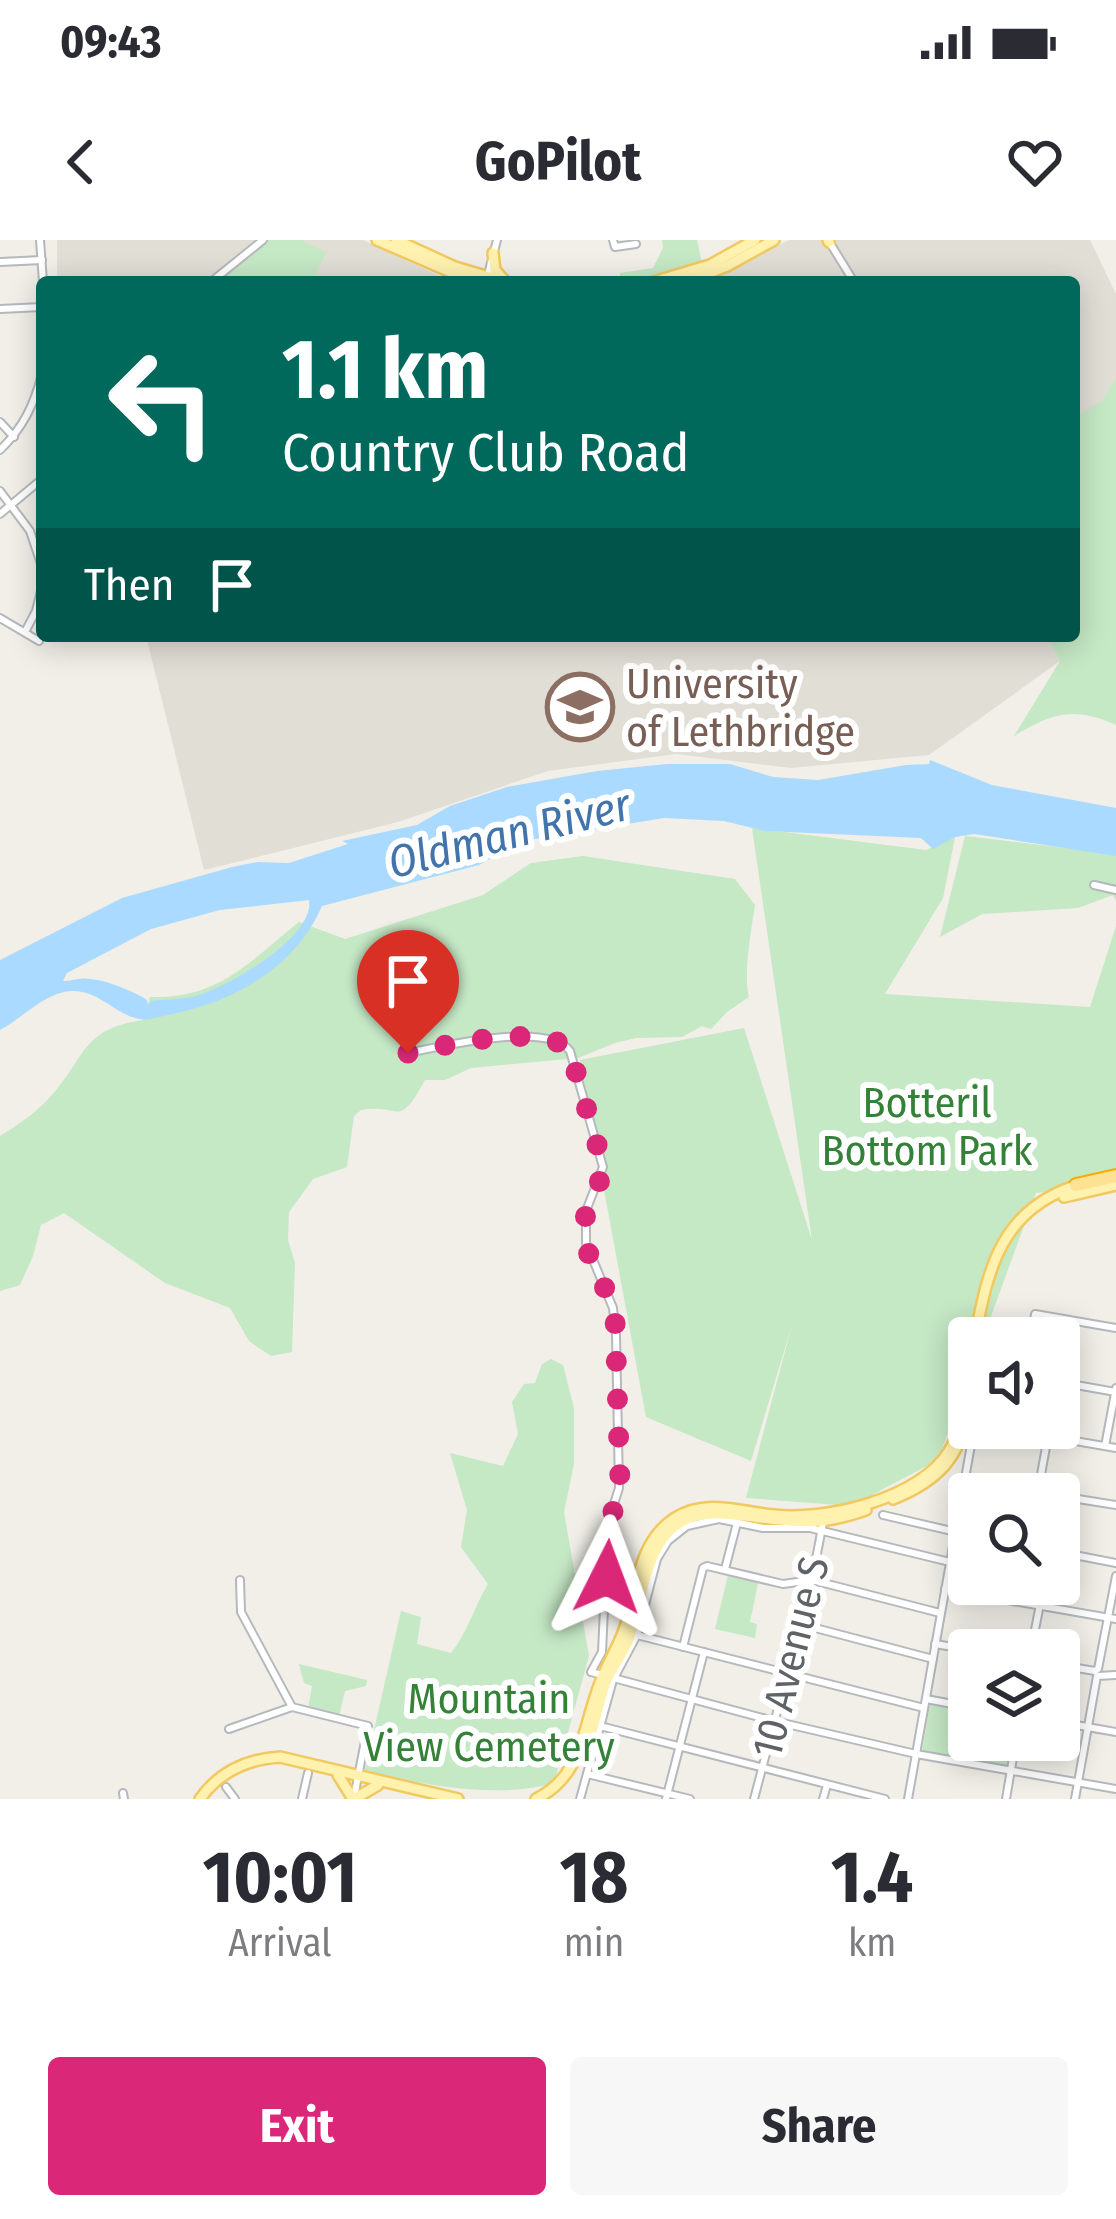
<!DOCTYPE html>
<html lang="en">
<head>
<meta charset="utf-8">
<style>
	:root { --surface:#fff; --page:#f7f7f7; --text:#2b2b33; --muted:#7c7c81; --accent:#db2777 }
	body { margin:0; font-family:"Fira Sans Condensed",sans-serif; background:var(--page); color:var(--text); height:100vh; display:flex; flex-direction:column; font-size:45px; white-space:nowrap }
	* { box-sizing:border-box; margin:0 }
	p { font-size:39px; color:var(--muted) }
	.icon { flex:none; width:66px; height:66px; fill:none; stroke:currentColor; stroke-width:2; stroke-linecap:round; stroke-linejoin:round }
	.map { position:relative; height:1559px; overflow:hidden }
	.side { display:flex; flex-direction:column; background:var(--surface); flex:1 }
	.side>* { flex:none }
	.top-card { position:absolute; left:36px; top:36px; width:1044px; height:366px; border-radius:12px; box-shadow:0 6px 30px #0003; background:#00695c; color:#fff; overflow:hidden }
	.tools { position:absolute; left:948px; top:1077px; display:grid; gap:24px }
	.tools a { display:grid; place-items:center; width:132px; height:132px; border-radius:12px; background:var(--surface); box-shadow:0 6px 30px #0003; font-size:60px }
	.pin { position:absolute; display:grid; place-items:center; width:102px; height:102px; color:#fff; margin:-123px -51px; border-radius:50% 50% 50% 0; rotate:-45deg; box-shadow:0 0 12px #0007 }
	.pin .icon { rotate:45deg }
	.me { position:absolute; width:132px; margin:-66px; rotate:3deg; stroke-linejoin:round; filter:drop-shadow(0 0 9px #0008) }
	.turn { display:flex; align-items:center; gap:42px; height:252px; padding:0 48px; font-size:54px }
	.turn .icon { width:156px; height:156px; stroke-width:2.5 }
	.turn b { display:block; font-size:84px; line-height:102px }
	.then { display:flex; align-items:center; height:114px; padding:0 48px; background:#0003; gap:24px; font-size:45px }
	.eta { display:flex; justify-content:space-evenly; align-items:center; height:204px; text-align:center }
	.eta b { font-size:72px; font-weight:700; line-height:84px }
	.cta { display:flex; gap:24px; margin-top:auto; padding:24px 48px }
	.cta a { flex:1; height:138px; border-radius:12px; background:var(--accent); color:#fff; font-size:48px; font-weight:700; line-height:138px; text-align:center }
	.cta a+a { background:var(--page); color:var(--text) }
	.status { display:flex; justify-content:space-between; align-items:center; height:84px; padding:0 60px; background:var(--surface); direction:ltr }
	.status svg { height:33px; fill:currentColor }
	header { display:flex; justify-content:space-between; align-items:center; height:156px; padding:0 48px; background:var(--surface); font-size:54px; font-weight:700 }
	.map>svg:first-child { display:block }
	.education { fill:#e1ded6 }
	.green { fill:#c5e8c5 }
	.water { fill:#aadaff; fill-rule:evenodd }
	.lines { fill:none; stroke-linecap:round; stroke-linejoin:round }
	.minor-casing { stroke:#b5b8bc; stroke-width:10 }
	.major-casing { stroke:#f2c960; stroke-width:14 }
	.highway-casing { stroke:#f9ab00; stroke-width:16 }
	.minor { stroke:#fff; stroke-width:6 }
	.major { stroke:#fff2af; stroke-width:9 }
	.highway { stroke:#fde293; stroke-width:12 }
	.route { stroke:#db2777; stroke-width:21; stroke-dasharray:0 37.8 }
	.labels { text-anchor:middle; stroke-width:12; stroke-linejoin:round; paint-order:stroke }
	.education-label { font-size:42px; fill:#785e54; stroke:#fff; text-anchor:start }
	.park-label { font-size:42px; fill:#348238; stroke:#fff }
	.street-label { font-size:42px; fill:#5f6368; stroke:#fff }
	.water-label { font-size:45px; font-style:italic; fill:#4174aa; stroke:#fff }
</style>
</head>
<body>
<div class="status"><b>09:43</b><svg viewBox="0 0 49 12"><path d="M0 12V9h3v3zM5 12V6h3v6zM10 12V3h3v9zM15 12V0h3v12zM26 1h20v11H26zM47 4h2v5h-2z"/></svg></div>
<header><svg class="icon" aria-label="back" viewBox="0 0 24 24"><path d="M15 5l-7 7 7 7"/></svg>GoPilot<svg class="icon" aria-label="heart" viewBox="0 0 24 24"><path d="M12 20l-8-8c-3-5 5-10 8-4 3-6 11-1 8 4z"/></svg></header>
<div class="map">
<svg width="1116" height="1559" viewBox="0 0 1116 1559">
	<rect width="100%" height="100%" fill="#f1efe8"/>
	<g class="education">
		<polygon points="57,0 363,0 452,42 57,42"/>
		<polygon points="790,0 1090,0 1116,54 1116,191 1074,364 1074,42 698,42"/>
		<polygon points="146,396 1066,396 1060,421 929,515 791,528 676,514 548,531 398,582 204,630"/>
	</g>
	<g class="green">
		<polygon points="263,0 301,0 326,12 312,42 218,42 253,14"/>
		<polygon points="662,0 697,0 703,27 653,42 620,42 620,33 653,28 663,8"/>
		<path d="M1116 138V485C1074 466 1052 473 1014 496L1060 421 1048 396H1074V178L1103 160Z"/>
		<polygon points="752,588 926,610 955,597 943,658 885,754 1090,767 1116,686 1116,944 1036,953 983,1098 969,1098 969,1136 938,1220 851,1266 746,1258 792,1085 751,1221 646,1177 580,820 744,788 812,1000"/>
		<polygon points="965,596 1116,614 1116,661 1113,655 1078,668 982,674 940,697"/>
		<path d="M583 616 735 639 755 665C751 692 743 733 749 757L727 772 711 789 702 786 682 797 636 798 615 803 578 818 471 828 445 840H425C397 891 401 863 361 870L354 876 347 927 313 939 289 972 288 1000 295 1023 292 1112 271 1116 249 1101 230 1068 165 1043 64 973 41 985 33 1016 20 1045 0 1051V896C17 886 39 870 52 855 87 815 82 789 143 780L150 757C219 759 249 722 299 682L345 699 483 655 531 623Z"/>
		<path d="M551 1119 563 1125 574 1168V1224L564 1272 589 1416 554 1543C498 1559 424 1546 365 1530L401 1371 421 1377 417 1404 451 1413C468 1392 474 1367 488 1344L461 1307 467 1270 450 1213 503 1226 518 1194 512 1162 524 1144 535 1143 542 1124Z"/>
		<polygon points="728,1335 758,1343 750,1382 757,1384 755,1398 715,1389"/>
		<polygon points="299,1424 367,1440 366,1446 345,1451 339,1476 308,1469 312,1446 304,1443"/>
		<polygon points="930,1464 969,1470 969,1500 1014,1500 1009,1527 922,1512"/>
	</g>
	<path class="water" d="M930 520 992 545 1116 568V616L974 594 955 597 933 609 921 598 765 591 724 581 664 578 523 601 479 625 322 666C297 724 241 758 181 772 167 775 147 781 139 779 115 774 98 750 72 751 45 752 23 778 0 790V720L122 658 232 627 257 622 289 623 348 604 342 601 417 585 450 566 507 547 597 531 667 524H730L773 537 818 540 906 525 929 524ZM309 660C315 696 232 745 199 755 183 760 167 759 151 761L148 766 147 760C133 751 109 741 91 739 82 737 71 741 63 741L67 733 151 689 220 670Z"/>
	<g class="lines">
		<defs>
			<g id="minor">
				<polyline points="40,0 43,42"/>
				<polyline points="613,0 615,7 636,4"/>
				<polyline points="830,3 854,42"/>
				<polyline points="0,22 42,20"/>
				<polyline points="211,42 263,0"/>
				<polyline points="486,42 497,0"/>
				<polyline points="0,69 42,67"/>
				<polyline points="0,182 14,197"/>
				<path d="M0 210C23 188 34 165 42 134"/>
				<polyline points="0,251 30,291 42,327"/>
				<polyline points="0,274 42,239"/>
				<polyline points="0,378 39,401"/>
				<polyline points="25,392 36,371 42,347"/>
				<polyline points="1094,645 1116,650"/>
				<path d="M408 813C442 806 547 781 570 811L603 927 586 971V1003L613 1068 616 1095 619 1248 608 1283 602 1412 591 1432 774 1481 916 1514 1116 1549"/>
				<polyline points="1000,1098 1001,1092 1032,1089"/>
				<polyline points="1031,1098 1035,1074 1116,1088"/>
				<polyline points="1059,1142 1116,1152"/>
				<polyline points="1000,1188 1116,1208"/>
				<polyline points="1105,1206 1116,1148"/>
				<polyline points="966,1239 1051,1254"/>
				<polyline points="1038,1251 1048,1196"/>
				<polyline points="1059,1256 1116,1265"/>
				<polyline points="883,1275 969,1295"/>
				<polyline points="1059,1312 1116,1323"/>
				<polyline points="725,1329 737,1283"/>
				<polyline points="240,1340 241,1372 292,1467"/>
				<polyline points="945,1349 1116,1379"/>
				<polyline points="800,1384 933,1419"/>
				<polyline points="637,1395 924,1468"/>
				<polyline points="935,1404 970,1410"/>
				<polyline points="683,1407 703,1328 707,1326 783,1344 812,1340 940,1373"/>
				<polyline points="1031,1410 1044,1344"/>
				<polyline points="1059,1425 1095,1431 1098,1429 1116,1336"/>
				<polyline points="926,1459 969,1467"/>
				<polyline points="1059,1482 1116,1492"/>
				<polyline points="600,1486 885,1559"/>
				<polyline points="229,1489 292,1467 368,1486 354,1557"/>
				<polyline points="587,1534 690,1559"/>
				<polyline points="226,1547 235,1559"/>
				<polyline points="123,1553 124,1559"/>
				<polyline points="302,1559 308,1533"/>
				<polyline points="580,1559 613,1440 637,1395 657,1319 668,1301 687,1286 719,1279 763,1288 810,1288 950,1322"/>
				<polyline points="666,1559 704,1412"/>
				<polyline points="754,1559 812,1340 824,1277"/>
				<polyline points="823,1559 827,1545"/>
				<polyline points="908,1559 974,1188"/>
				<polyline points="1006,1559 1016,1500"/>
				<polyline points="1075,1559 1097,1436 1116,1435"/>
			</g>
			<g id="major">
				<polyline points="377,0 474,42"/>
				<polyline points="396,0 455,27 506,42"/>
				<polyline points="828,0 829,2"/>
				<polyline points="493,13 495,30 504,40"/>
				<polyline points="653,42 710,25 755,0"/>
				<polyline points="686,42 727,26 774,0"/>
				<polyline points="1064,957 1116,945"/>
				<path d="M975 1098C988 1027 1002 967 1081 944"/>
				<path d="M893 1259C938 1241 960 1218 969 1169"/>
				<path d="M588 1504C595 1484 599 1462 606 1442 612 1428 622 1416 628 1402 648 1351 643 1270 721 1274 781 1277 804 1292 866 1270"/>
				<polyline points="338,1535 353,1559"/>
				<path d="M200 1559C219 1532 247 1519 280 1517L458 1559"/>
				<polyline points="354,1559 378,1545"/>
				<path d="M536 1559C584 1535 582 1488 600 1443 607 1423 620 1405 626 1384 637 1347 639 1301 675 1278 707 1258 740 1272 774 1275 825 1281 920 1259 949 1211 963 1188 964 1157 969 1131"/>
			</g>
			<polyline id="highway" points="1076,945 1116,936"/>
		</defs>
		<use href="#minor" class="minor-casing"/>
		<use href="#major" class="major-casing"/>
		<use href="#highway" class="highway-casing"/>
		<use href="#minor" class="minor"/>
		<use href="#major" class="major"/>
		<use href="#highway" class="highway"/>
	</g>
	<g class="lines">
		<path class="route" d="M408 813C441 806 547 781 570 811L602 922 601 938 586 971 584 991 590 1020 610 1058 615 1078 620 1242 617 1262 608 1283 607 1337"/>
	</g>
	<defs>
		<symbol id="university-ring" viewBox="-11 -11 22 22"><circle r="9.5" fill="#fff" stroke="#8d6e63" stroke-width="1.5"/><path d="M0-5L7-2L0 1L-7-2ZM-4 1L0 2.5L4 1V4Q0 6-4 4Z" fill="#8d6e63"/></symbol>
	</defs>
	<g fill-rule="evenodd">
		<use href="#university-ring" x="542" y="429" width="76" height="76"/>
	</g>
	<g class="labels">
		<g class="education-label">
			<text x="626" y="458">University<tspan x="626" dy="48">of Lethbridge</tspan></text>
		</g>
		<g class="park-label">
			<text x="927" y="877">Botteril<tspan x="927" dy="48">Bottom Park</tspan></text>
			<text x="489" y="1473">Mountain<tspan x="489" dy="48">View Cemetery</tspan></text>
		</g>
		<g class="street-label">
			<text transform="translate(790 1417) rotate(-76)" y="15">10 Avenue S</text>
		</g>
		<g class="water-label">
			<text transform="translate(509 593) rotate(-14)" y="16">Oldman River</text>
		</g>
	</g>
</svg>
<div class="tools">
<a><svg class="icon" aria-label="sound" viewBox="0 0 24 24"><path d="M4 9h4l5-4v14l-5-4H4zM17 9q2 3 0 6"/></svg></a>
<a><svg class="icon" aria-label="search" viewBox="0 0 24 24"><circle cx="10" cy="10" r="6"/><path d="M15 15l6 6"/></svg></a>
<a><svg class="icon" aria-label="layers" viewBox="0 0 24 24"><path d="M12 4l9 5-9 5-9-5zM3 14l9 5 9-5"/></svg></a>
</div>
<div class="pin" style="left:408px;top:813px;background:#d93025"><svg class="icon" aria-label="arrive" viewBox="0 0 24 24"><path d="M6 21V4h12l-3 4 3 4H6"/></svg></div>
<svg class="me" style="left:607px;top:1337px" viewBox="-20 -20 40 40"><path d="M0-17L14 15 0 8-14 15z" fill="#db2777" stroke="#fff" stroke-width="4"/></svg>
<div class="top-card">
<div class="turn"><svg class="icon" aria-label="left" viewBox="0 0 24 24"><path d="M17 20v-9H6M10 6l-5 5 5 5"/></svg><div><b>1.1 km</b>Country Club Road</div></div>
<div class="then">Then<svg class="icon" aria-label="arrive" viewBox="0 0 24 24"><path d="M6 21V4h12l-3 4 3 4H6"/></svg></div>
</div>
</div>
<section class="side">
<div class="eta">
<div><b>10:01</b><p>Arrival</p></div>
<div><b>18</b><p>min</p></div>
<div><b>1.4</b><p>km</p></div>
</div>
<div class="cta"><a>Exit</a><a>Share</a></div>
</section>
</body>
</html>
